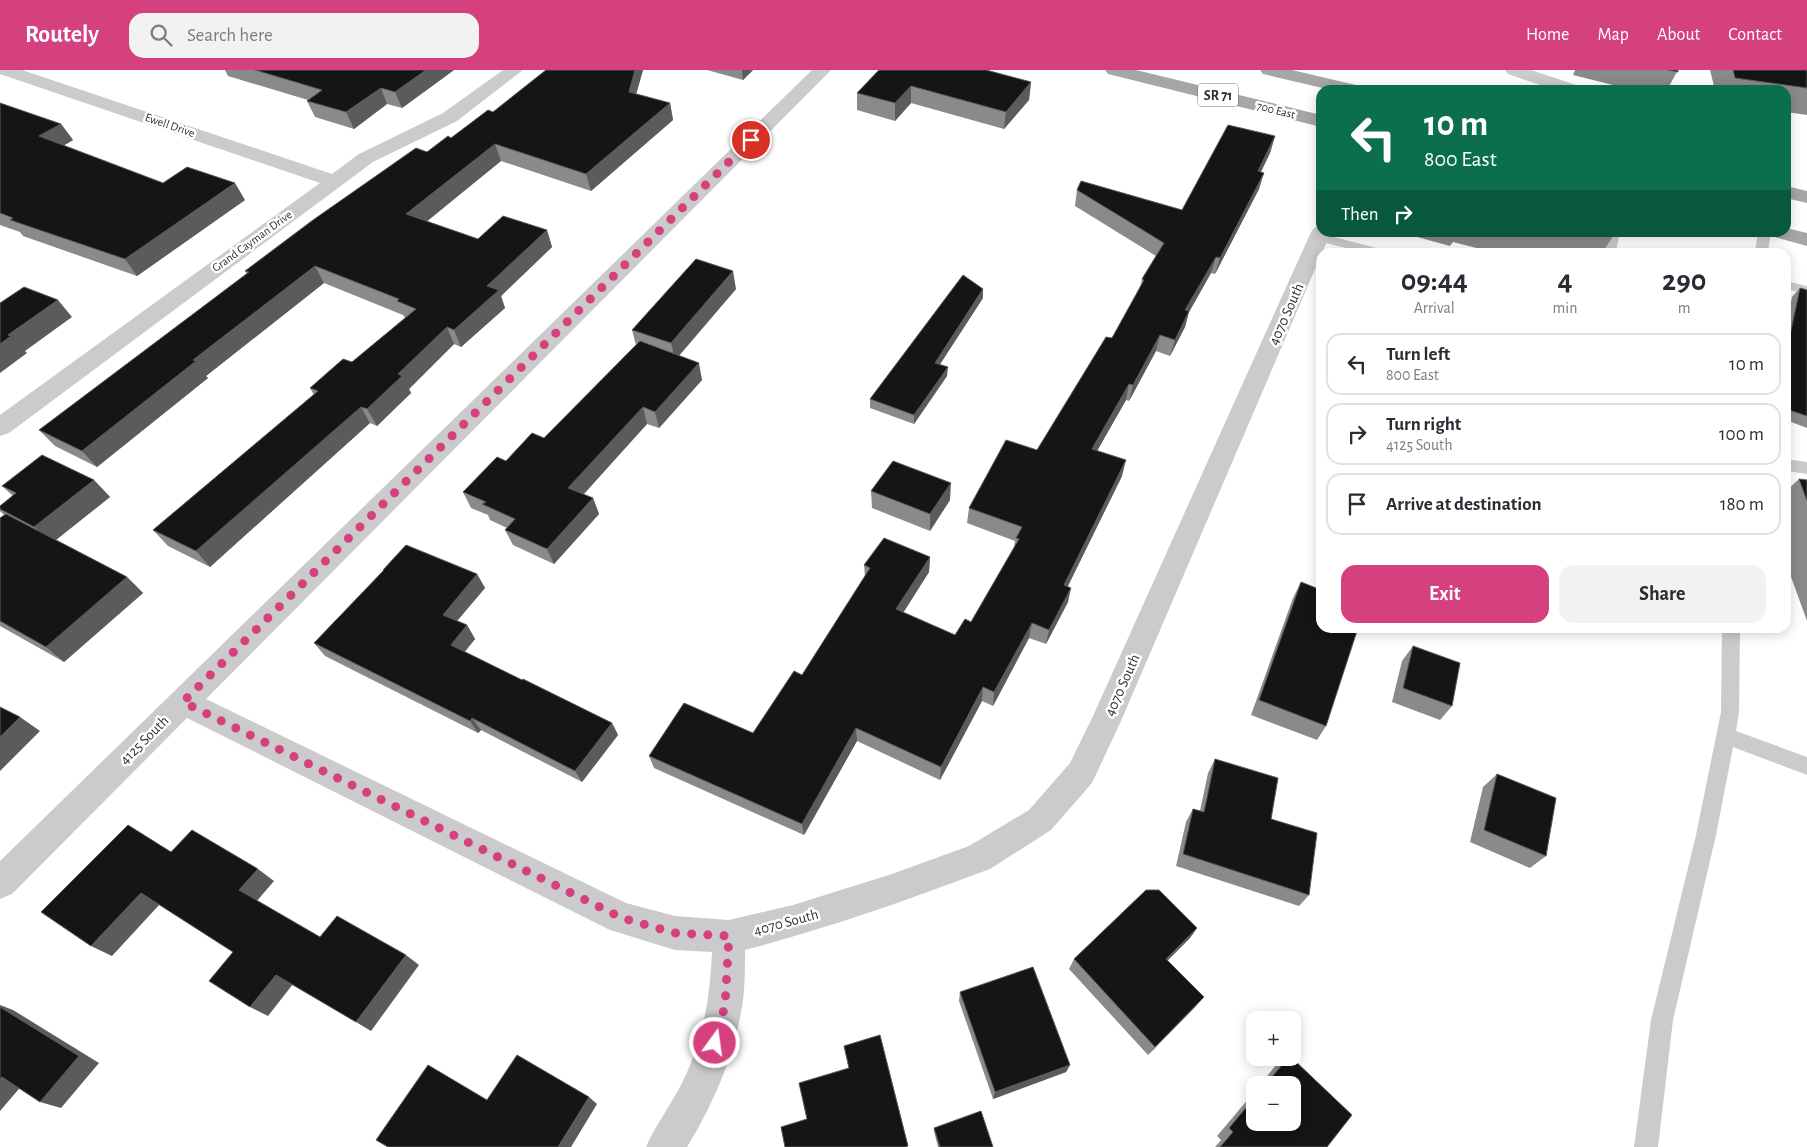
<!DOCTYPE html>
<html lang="en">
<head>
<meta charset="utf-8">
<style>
	:root { --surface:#fff; --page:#f2f2f3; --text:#2b2b33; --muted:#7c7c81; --line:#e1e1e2; --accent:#d5407e }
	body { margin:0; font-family:"Alegreya Sans",sans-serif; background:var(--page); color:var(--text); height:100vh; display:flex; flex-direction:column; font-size:19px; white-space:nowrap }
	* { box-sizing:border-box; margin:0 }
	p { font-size:16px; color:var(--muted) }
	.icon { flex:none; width:28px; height:28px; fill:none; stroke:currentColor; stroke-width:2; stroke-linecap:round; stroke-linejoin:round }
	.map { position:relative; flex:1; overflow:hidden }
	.side { position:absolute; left:1316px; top:178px; width:475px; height:385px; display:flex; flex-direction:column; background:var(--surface); border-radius:15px; box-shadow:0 2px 12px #0003 }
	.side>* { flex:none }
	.guide { position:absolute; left:1316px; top:15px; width:475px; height:152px; border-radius:15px; box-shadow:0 2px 12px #0003; background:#0b6e4f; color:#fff; overflow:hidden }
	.fabs { position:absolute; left:1246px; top:941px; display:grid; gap:10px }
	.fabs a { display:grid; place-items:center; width:55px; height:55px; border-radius:10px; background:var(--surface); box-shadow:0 2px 12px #0003; font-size:25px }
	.pin { position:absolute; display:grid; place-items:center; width:42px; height:42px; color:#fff; margin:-21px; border:2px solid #fff; border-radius:50%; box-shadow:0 1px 5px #0007 }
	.me { position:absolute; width:55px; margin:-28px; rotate:14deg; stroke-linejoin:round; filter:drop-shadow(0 0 4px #0008) }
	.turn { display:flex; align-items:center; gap:18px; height:105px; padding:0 25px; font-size:22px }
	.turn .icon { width:65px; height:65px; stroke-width:2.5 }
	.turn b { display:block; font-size:35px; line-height:42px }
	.then { display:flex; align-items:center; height:48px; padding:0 25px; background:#0003; gap:10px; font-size:19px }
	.eta { display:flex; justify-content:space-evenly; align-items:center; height:85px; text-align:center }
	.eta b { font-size:30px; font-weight:700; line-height:35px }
	.button { display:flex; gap:10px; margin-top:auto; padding:10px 25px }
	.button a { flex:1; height:58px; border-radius:15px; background:var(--accent); color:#fff; font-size:20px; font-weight:700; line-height:58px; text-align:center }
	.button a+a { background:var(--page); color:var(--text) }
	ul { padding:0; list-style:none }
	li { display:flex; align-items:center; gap:15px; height:62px; margin:0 10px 8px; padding:0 15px; border:2px solid var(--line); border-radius:15px }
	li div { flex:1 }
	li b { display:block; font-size:19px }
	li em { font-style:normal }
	header { display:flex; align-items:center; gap:30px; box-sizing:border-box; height:70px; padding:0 25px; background:var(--accent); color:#fff }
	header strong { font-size:24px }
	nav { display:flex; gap:28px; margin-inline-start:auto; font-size:18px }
	.search { width:350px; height:45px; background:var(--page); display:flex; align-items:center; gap:12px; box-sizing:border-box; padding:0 18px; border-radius:15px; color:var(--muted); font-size:19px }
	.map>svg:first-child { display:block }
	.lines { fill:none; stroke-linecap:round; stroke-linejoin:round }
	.lane { fill:#cbcbcb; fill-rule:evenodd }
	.street { fill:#cbcbcb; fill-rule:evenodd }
	.primary { fill:#a6a6a6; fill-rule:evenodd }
	.wall { fill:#8a8a8a }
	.shaded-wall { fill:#5b5b5b }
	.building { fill:#151515; stroke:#5b5b5b }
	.route { stroke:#d5407e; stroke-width:9; stroke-dasharray:0 16.2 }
	.labels { text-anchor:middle; stroke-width:5; stroke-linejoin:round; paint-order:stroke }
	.far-street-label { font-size:12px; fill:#2e2e2e; stroke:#fff }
	.shield { fill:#fff; stroke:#6d6d6d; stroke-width:1 }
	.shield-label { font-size:14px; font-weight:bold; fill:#2e2e2e }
	.street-label { font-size:15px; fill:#2e2e2e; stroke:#fff }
</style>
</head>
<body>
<header>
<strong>Routely</strong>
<div class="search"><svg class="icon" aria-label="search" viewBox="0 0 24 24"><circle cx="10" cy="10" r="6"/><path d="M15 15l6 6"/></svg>Search here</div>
<nav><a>Home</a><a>Map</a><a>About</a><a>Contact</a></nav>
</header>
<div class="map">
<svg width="1807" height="1077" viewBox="0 0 1807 1077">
	<rect width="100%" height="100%" fill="#fff"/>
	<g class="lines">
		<g class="lane">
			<polygon points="1607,162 1620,162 1616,182 1603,182"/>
			<polygon points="1758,162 1771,162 1768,182 1755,182"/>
			<polygon points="1319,163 1380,179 1382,182 1361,182 1314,170 1312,167"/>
			<polygon points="1786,211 1807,216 1807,224 1786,219"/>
			<polygon points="1786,389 1807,392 1807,404 1786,401"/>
			<polygon points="1722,558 1740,558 1739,642 1736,661 1807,687 1807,705 1733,677 1716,765 1673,950 1658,1077 1634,1077 1651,950 1696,765 1721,642"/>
		</g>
		<g class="street">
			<polygon points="0,0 22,0 332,104 359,84 443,43 503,0 523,0 457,51 373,92 9,363 0,366 0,345 320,113 0,4"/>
			<path d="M812 0H831L206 629 626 833 675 846 729 850 793 835 892 804 969 776 1029 740 1070 693 1093 646 1311 162 1314 158 1321 156V162H1331L1121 651 1092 713 1051 760 990 799 979 803C902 832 825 859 745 880 745 899 745 919 742 937 734 986 713 1035 687 1077H646C656 1054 671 1035 682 1013 703 971 710 929 712 882L675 880 610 860 187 648 12 824 0 829V791Z"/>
			<polygon points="1505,0 1531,0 1579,16 1582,20 1555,20 1508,4"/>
		</g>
		<g class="primary">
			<polygon points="1105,0 1136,0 1321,45 1321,57 1108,4"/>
			<polygon points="1260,0 1292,0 1360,16 1363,20 1331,20 1263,4"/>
			<polygon points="1786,116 1807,121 1807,133 1786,128"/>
			<polygon points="1786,158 1807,163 1807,176 1771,166 1768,162 1786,162"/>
		</g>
	</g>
	<g class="wall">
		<polygon points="225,0 454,0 402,38 387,34 354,59 315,47 307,31 308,30 228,6"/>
		<polygon points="546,0 643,0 636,24 670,33 673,50 591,121 501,91 426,151 478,169 547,160 552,177 501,226 505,238 461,277 454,274 409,319 411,323 377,356 370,353 210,497 168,476 153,460 314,325 310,318 352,292 405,248 403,245 324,213 206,306 208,308 97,397 55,376 39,360 247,204 245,201 427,82 493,42"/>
		<polygon points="707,0 753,0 743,10"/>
		<polygon points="879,0 1031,12 1029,30 1004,59 911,33 895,51 857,40 857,23"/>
		<polygon points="1575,0 1678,0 1667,20 1633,20 1573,5"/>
		<polygon points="1710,0 1807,0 1807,45 1786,42 1786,20 1715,20"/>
		<polygon points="0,33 61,54 73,70 63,76 163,113 245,130 137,206 23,166 20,162 0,155"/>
		<polygon points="1275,66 1270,83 1261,102 1259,119 1215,204 1211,203 1189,242 1185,257 1170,286 1156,281 1129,331 1126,330 1097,381 1122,406 1068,516 1068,532 1046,574 1029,568 993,636 982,631 940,710 857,671 804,765 654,698 649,686 753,663 802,605 865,507 864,495 930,487 929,502 903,543 955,565 971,552 1014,477 1015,471 967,453 969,438 1037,380 1112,268 1140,219 1142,209 1156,186 1075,136 1077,120 1182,140"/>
		<polygon points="1399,162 1614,162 1613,166 1603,182 1492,182 1453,172 1450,176"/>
		<polygon points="1800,218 1807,220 1807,358 1786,350 1786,255 1792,227"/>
		<polygon points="736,219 679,286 702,310 659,358 647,354 583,424 593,428 599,444 554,494 513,475 505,460 507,458 490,450 488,445 471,438 463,422 506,391 544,368 636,275 632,260"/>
		<polygon points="983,228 940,294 947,306 914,354 870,338 870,329"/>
		<polygon points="1799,409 1807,410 1807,551 1786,493 1786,421"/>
		<polygon points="94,410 110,427 56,470 127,507 143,523 64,592 0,556 0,448 4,445 0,441 0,436 13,426 2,416"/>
		<polygon points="871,421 950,430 930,461 872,438"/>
		<polygon points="383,500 477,504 485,518 457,551 467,555 475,569 465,582 522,610 612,653 618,665 582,712 481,660 478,663 325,586 314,573 384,501"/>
		<polygon points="1321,511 1321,558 1326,656 1317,670 1251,645 1293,528 1301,512 1319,519"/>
		<polygon points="1413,576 1452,636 1440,650 1392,632 1402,591"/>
		<polygon points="1215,689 1271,749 1309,825 1299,836 1176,796 1186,752 1193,739 1200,741 1208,703"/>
		<polygon points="1497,704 1546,786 1530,798 1470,772 1483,717"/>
		<polygon points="1197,858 1190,868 1168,890 1196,936 1148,985 1069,899 1074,889"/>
		<polygon points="960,922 1070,995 1066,1002 993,1029 959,931"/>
		<polygon points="1287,988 1292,988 1327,1077 1215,1077 1221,1070 1217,1066 1255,1021 1255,1052 1292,1015 1260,1015 1276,995"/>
		<polygon points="934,1058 993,1077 938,1077 934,1061"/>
	</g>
	<g class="shaded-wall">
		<polygon points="426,0 454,0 402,38 395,22"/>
		<polygon points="635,0 643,0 632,39 629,22"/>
		<polygon points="742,0 753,0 743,10"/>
		<polygon points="1031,12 1029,30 1004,59 1006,42"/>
		<polygon points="911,16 911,33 895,51 895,33"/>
		<polygon points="381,18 387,34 354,59 346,42"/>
		<polygon points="670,33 673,50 591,121 586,104"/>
		<polygon points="61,54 73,70 51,83 39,66"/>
		<polygon points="1275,66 1270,83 1253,118 1258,101"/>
		<polygon points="495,74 501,91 414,162 406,144"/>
		<polygon points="1264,103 1259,119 1215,204 1220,188"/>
		<polygon points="235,113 245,130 137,206 125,189"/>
		<polygon points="547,160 552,177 501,226 505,238 461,277 454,260 487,216"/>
		<polygon points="1216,187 1211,203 1189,242 1185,257 1170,286 1175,270 1185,240"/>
		<polygon points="315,196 324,213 206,306 208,308 97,397 82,381 193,290"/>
		<polygon points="733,201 736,219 675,290 671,273"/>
		<polygon points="983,219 983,228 935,302 935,293"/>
		<polygon points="58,230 72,247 25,281 27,283 0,303 0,274 8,265"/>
		<polygon points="447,257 454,274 409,319 411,323 377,356 367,339 398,304"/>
		<polygon points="1160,265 1156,281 1129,331 1133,315"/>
		<polygon points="699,293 702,310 659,358 655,342"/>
		<polygon points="948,297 947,306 914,354 914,345"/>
		<polygon points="1129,314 1126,330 1089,395 1092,379"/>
		<polygon points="361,337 370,353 210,497 196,481"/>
		<polygon points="643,337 647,354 575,434 568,418"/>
		<polygon points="1126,390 1122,406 1061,530 1064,515"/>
		<polygon points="94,410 110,427 52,473 34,457"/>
		<polygon points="951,413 950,430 930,461 930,444"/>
		<polygon points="593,428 599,444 554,494 547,479"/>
		<polygon points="930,487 929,502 896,554 896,539"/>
		<polygon points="477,504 485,518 451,558 443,545"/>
		<polygon points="127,507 143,523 64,592 46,577"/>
		<polygon points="1071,518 1068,532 1046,574 1049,560"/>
		<polygon points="1032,553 1029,568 993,636 994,622"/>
		<polygon points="467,555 475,569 459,588 451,575"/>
		<polygon points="983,617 982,631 940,710 941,697"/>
		<polygon points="20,647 40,661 0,701 0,667"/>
		<polygon points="472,648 481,660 478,663 470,651"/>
		<polygon points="612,653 618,665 582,712 575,701"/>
		<polygon points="856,658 857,671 804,765 802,754"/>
		<polygon points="258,799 274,811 256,832 239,820"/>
		<polygon points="141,823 160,834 112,886 91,876"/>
		<polygon points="1197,858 1190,868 1159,899 1166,889"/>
		<polygon points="406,885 419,895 371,961 356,952"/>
		<polygon points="276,905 293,914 268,946 250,937"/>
		<polygon points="1204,927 1196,936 1148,985 1155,977"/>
		<polygon points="0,935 13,940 99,993 61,1038 40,1032 0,937"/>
		<polygon points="1070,995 1066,1002 993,1029 995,1022"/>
		<polygon points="2,1007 24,1013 0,1041 0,1009"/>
		<polygon points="589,1027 597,1034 571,1077 558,1077"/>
	</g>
	<g class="building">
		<polygon points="255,0 426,0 395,22 381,18 346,42 307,31 322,20"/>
		<polygon points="546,0 635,0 629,22 670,33 586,104 495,74 406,144 478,169 503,146 547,160 487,216 499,220 454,260 447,257 398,304 402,306 367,339 361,337 196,481 153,460 318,321 310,318 343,289 352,292 416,239 397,231 399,229 315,196 193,290 196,291 82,381 39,360 249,202 245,201 313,150 416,78 427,82 448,66 451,68 488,40 493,42"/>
		<polygon points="879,0 986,0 1031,12 1006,42 911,16 895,33 857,23"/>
		<polygon points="1668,0 1678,0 1678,2"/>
		<polygon points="1733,0 1807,0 1807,18 1735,8"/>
		<polygon points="0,33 61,54 39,66 163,113 187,97 235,113 125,189 10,150 13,148 0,143"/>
		<polygon points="1228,55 1275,66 1258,101 1264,103 1220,188 1216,187 1185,240 1189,241 1175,270 1160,265 1133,315 1129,314 1092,379 1126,390 1064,515 1071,518 1049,560 1032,553 994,622 983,617 941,697 856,658 802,754 649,686 684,633 753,663 794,601 802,605 870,498 864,495 884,468 930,487 896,539 955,565 965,549 971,552 1019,469 1016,468 1022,457 969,438 1006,370 1037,380 1106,267 1112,268 1144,210 1142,209 1164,173 1077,120 1081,111 1182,140"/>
		<polygon points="1602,162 1614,162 1613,166"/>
		<polygon points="696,189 733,201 671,273 632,260"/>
		<polygon points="963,205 983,219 935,293 948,297 914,345 870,329"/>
		<polygon points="24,217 58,230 8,265 11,266 0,274 0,233"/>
		<polygon points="1800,218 1807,220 1807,346 1786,339 1786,284"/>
		<polygon points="640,271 699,293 655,342 643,337 568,418 593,428 547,479 505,460 515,449 482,434 486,432 463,422 497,387 506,391 532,363 544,368"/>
		<polygon points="42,385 94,410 34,457 0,439 0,436 16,423 2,416"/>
		<polygon points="893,391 951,413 930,444 871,421"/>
		<polygon points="1799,409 1807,410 1807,431"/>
		<polygon points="6,444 127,507 46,577 0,551 0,448"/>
		<polygon points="406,475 477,504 443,545 467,555 451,575 522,610 523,609 612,653 575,701 472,648 470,651 314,573 384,500 383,500"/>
		<polygon points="1301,512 1321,520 1321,558 1358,558 1326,656 1259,630"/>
		<polygon points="1413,576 1460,593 1452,636 1403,618"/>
		<polygon points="0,637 20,647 0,667"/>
		<polygon points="1215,689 1278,708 1271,749 1317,763 1309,825 1183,784 1193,739 1204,742"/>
		<polygon points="1497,704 1556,728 1546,786 1484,760"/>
		<polygon points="128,755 171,782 192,760 258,799 239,820 320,867 337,846 406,885 356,952 276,905 250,937 209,911 233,882 141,823 91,876 41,842"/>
		<polygon points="1146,820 1159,820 1197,858 1166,889 1204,927 1155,977 1074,889"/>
		<polygon points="1033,897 1070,995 995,1022 960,922"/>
		<polygon points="0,937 79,986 40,1032 2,1007 0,1009"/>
		<polygon points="880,965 908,1076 905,1077 785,1077 781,1057 807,1049 799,1013 849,998 844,976"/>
		<polygon points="517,985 589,1027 558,1077 388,1077 376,1070 428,995 487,1030"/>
		<polygon points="1288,988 1292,988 1352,1045 1327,1077 1220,1077 1233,1062 1229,1058 1255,1027 1255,1052 1292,1052 1292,1015 1265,1015"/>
		<polygon points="981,1041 993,1077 940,1077 934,1058"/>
	</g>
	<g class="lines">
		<polyline class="route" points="715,973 725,935 729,866 675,863 622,848 183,632 751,70"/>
	</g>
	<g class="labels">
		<g class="far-street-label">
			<text transform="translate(1276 40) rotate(14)" y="4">700 East</text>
			<text transform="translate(170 55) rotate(19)" y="4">Ewell Drive</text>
			<text transform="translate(252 171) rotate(-36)" y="4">Grand Cayman Drive</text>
		</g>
		<rect class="shield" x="1198" y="13.5" width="40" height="23" rx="4"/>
		<g class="shield-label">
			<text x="1218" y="30">SR 71</text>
		</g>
		<g class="street-label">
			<text transform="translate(1286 244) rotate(-66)" y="5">4070 South</text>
			<text transform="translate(1122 615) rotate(-66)" y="5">4070 South</text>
			<text transform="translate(144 670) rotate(-45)" y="5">4125 South</text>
			<text transform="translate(786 852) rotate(-15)" y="5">4070 South</text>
		</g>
	</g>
</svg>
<div class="fabs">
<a>+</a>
<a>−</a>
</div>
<div class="pin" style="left:751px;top:70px;background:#d93025"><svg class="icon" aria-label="arrive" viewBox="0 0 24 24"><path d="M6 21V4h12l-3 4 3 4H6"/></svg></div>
<svg class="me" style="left:715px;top:973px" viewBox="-20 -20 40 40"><circle r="17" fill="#d5407e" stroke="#fff" stroke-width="3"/><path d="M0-11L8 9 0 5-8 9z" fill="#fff"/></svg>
<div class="guide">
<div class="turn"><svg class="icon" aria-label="left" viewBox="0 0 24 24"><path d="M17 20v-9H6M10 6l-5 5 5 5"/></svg><div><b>10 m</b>800 East</div></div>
<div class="then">Then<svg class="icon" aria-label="right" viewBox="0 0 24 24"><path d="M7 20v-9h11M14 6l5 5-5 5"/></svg></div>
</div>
<section class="side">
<div class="eta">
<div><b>09:44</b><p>Arrival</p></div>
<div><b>4</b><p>min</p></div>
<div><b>290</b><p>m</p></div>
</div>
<ul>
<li><svg class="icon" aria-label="left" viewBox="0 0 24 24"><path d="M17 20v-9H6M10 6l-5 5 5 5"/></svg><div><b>Turn left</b><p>800 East</p></div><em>10 m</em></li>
<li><svg class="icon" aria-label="right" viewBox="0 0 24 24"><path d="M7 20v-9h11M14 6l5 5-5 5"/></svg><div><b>Turn right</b><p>4125 South</p></div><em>100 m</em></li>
<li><svg class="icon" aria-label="arrive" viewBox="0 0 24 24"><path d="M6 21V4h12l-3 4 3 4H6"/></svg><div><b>Arrive at destination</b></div><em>180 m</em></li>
</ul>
<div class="button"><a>Exit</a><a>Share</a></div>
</section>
</div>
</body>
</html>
